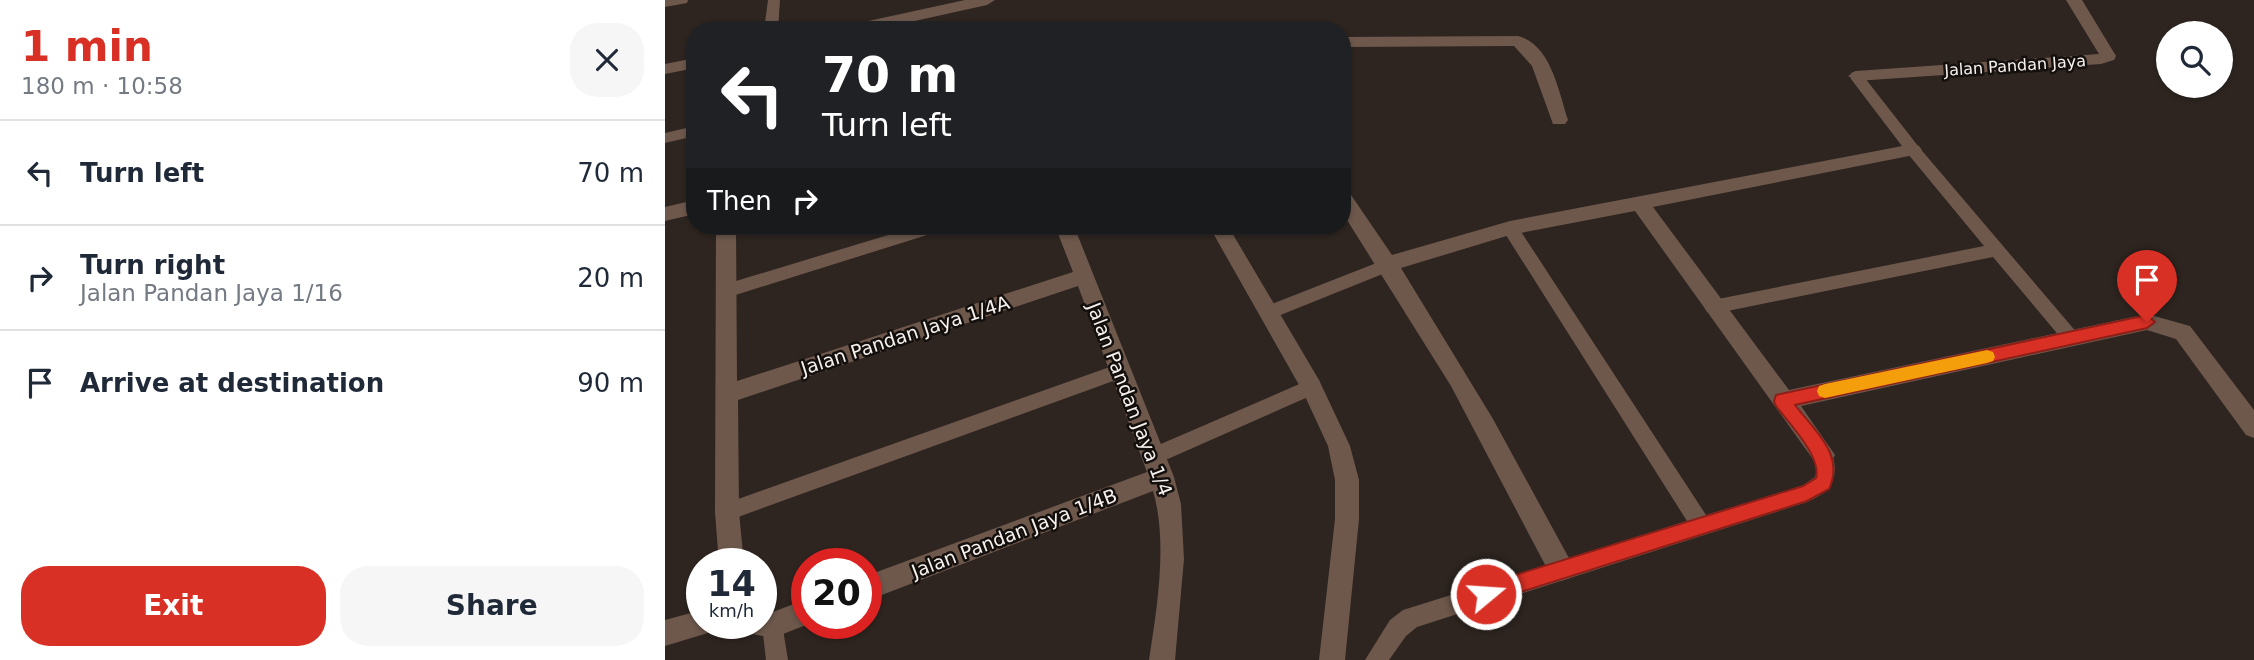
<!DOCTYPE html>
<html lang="en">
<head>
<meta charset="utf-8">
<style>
	:root { --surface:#fff; --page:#f6f6f7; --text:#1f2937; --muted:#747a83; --line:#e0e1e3; --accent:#d93025 }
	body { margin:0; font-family:"DejaVu Sans",sans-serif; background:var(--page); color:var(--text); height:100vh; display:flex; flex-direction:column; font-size:26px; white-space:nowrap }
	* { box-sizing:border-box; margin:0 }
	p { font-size:23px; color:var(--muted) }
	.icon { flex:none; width:38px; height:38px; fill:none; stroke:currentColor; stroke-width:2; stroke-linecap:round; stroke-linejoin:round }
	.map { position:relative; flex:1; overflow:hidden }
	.side { display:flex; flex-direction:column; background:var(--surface); width:665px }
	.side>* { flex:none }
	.top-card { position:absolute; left:21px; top:21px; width:665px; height:214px; border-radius:28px; box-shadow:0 2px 5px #0004; background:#202124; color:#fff; overflow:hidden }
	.controls { position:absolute; left:1491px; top:21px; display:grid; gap:14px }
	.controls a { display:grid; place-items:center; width:77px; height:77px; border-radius:50%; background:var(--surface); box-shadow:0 2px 5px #0004; font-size:35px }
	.speed { position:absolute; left:21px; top:548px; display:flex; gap:14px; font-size:35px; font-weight:700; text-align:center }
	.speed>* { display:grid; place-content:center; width:91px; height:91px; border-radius:50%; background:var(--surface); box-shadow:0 2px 5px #0004; line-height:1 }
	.speed small { font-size:18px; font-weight:400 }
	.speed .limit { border:10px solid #d22; background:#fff; color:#111 }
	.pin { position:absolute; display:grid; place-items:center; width:60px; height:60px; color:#fff; margin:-72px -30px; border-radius:50% 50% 50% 0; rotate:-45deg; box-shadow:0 0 7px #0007 }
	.pin .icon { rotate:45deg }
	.me { position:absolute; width:77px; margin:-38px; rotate:72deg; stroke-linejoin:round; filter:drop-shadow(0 0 5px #0008) }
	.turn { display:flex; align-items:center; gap:24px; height:147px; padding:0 21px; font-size:32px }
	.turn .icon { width:91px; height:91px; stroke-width:2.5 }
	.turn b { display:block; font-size:49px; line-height:60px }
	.then { display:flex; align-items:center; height:66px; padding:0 21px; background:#0003; gap:14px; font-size:26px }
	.round { display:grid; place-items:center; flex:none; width:74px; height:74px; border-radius:28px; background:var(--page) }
	.head { display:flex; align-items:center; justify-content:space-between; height:119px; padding:0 21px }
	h1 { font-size:42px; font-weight:600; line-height:52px; color:var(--accent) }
	.cta { display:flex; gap:14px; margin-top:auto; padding:14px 21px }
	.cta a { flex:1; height:80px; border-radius:28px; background:var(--accent); color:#fff; font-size:28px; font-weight:600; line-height:80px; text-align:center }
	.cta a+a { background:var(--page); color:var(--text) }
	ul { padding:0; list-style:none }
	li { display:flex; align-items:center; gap:21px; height:105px; padding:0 21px; border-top:2px solid var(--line) }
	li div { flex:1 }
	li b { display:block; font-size:26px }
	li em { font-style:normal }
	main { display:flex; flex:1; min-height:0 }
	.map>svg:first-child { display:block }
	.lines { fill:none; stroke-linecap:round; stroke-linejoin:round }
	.lane { fill:#6e584c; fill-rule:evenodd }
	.street { fill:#6e584c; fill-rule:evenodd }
	.route { fill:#d93025; stroke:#8d1f18; stroke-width:2 }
	.slow { fill:#f59e0b }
	.labels { text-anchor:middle; stroke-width:5; stroke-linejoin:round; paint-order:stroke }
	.far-street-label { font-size:16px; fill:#f7f1ee; stroke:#130f0d }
	.street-label { font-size:19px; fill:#f7f1ee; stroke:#130f0d }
</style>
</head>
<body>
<main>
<section class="side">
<div class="head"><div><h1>1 min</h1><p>180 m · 10:58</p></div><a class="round"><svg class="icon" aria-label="close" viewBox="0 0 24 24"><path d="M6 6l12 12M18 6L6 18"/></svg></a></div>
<ul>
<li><svg class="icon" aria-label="left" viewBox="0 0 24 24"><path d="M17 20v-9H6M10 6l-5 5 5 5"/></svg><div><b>Turn left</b></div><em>70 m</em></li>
<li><svg class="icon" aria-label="right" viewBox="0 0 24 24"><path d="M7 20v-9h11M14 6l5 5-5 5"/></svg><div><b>Turn right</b><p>Jalan Pandan Jaya 1/16</p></div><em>20 m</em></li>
<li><svg class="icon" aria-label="arrive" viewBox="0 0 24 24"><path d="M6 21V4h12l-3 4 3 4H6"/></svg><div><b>Arrive at destination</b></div><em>90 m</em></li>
</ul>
<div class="cta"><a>Exit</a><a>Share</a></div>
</section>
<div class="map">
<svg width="1589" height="660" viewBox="0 0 1589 660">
	<rect width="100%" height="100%" fill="#2e2520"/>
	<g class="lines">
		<g class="lane">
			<polygon points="0,0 23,0 22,3 0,7"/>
			<polygon points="103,0 115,0 113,30 99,30"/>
			<polygon points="1191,71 1196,73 1253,146 1413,334 1416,339 1413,344 1407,346 1401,344 1328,257 1048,314 1042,312 1039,307 1042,302 1048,300 1319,246 1243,154 1186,79 1186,73"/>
			<polygon points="30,126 30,136 0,143 0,133"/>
			<path d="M845 222 851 224 1041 515 1137 486 1150 477 1152 469 1148 455 1151 449 1158 446 1165 449C1176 474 1168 492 1142 502L752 627 741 636 724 660H700L725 620 738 610 1022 521 839 232 837 228 839 224Z"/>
			<polygon points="253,226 280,226 278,230 61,298 55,296 53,291 55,286 61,284"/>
			<polygon points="724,258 730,259 732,264 730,269 603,320 597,318 594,313 597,308"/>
			<polygon points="456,363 462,366 465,371 462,376 62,521 55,519 52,512 55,505 62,503"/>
			<polygon points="646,379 652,381 655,387 652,393 496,462 489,465 482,462 479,456 482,450"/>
			<polygon points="108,614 116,617 123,660 101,660 97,625 100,617"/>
		</g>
		<g class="street">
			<polygon points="300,0 330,0 322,5 209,30 177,30 185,25"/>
			<polygon points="1401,0 1417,0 1451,56 1449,60 1436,64 1191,81 1183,76 1191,71 1434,54"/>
			<path d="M853 36C886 44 894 93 903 120L900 124H888L867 66 849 46 677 47V37Z"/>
			<polygon points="30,58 30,68 0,74 0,64"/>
			<polygon points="1248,144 1254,146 1257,150 1254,154 988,207 1124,390 1482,314 1525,326 1589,410 1589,438 1581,435 1511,339 1482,330 1136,406 1170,455 1166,462 1158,465 1150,462 970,211 845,235 736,268 828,419 905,560 908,569 905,578 896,581 887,578 786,386 677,212 677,190 684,192 727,255 845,221"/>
			<polygon points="30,200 30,214 0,221 0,207"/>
			<path d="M51 226H71L72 381 408 272 390 226H409L509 477 516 504 519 559 510 660H484C492 609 503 541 488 491L201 601V576L482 472 413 286 73 400 74 512 79 564H54L50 512Z"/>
			<polygon points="544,226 563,226 654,380 685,446 694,480 694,519 680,660 654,660 670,519 670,480 663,446 638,392"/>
			<polygon points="142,599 142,623 146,623 108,638 78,632 74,623 96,623 96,611 108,612"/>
			<polygon points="37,610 37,623 50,623 46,632 0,646 0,620"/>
		</g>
	</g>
	<path class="route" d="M1482 315 1490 322 1482 328 1130 405C1150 431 1180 455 1164 489L1142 501 821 603 814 600 811 594 814 587 821 584 1138 486 1151 478C1157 457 1124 423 1111 406L1109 401 1111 395Z"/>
	<polygon class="slow" points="1322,350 1328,352 1330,357 1328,361 1322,363 1160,398 1154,396 1152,391 1154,386 1160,384"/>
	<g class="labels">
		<g class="far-street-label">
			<text transform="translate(1350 65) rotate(-4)" y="6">Jalan Pandan Jaya</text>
		</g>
		<g class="street-label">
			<text transform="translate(240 335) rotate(-18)" y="7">Jalan Pandan Jaya 1/4A</text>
			<text transform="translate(465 399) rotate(69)" y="7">Jalan Pandan Jaya 1/4</text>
			<text transform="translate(349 533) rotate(-21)" y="7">Jalan Pandan Jaya 1/4B</text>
		</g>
	</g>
</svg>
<div class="controls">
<a><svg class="icon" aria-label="search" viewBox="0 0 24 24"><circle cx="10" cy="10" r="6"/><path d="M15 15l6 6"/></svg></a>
</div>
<div class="speed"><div>14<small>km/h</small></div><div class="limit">20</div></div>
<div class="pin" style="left:1482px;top:322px;background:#d93025"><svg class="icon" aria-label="arrive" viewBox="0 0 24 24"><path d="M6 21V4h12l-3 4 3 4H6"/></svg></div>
<svg class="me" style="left:821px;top:594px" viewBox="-20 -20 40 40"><circle r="17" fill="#d93025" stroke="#fff" stroke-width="3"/><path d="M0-11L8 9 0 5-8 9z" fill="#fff"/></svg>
<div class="top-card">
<div class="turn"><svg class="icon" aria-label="left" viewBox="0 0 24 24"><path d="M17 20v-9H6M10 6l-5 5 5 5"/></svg><div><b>70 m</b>Turn left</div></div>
<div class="then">Then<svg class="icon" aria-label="right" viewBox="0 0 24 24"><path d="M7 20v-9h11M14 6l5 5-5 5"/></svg></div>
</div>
</div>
</main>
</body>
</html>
